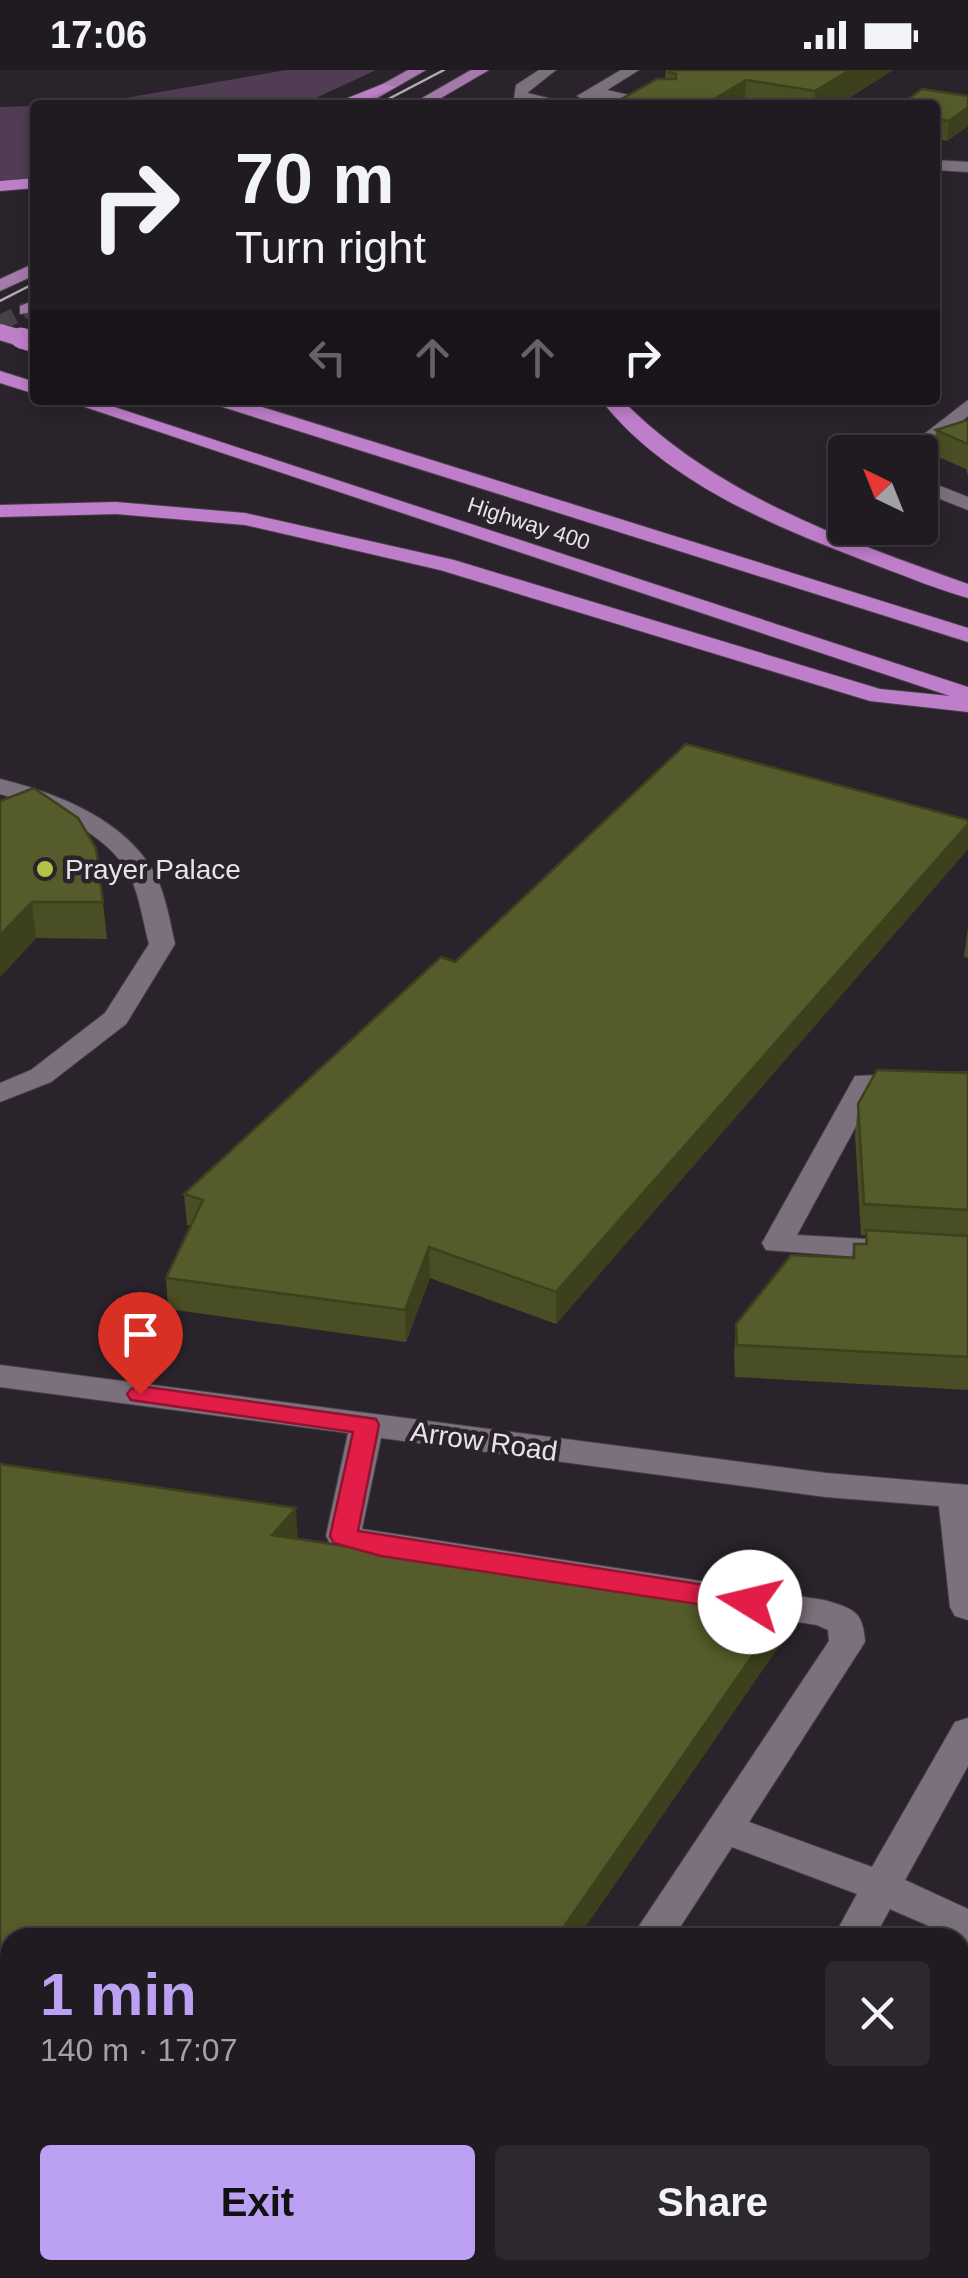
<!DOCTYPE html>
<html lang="en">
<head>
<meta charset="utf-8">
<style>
	:root { --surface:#201a21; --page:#2d272e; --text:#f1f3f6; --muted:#a2a1a5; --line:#3d383f; --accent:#bca0f2 }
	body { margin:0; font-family:Helvetica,sans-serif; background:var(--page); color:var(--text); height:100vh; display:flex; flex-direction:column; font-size:38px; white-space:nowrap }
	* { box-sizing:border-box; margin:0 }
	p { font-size:32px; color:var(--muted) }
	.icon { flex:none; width:55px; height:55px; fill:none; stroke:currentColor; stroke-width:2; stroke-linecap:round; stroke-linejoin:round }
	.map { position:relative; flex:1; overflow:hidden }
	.details { position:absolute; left:0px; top:1858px; width:970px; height:352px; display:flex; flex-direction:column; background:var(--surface); border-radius:30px 30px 0 0; box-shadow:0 5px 15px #0003,0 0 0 2px var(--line) }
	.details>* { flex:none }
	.hud { position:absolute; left:30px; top:30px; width:910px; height:305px; border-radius:10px; box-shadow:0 5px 15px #0003,0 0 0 2px var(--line); background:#201a21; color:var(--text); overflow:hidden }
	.needle { width:65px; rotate:317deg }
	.buttons { position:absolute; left:828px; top:365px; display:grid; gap:20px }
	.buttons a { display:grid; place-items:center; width:110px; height:110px; border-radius:10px; background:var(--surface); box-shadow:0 5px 15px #0003,0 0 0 2px var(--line); font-size:50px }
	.pin { position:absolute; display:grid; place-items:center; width:85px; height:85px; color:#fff; margin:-102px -42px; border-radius:50% 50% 50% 0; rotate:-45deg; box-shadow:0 0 10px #0007 }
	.pin .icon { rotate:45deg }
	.me { position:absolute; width:110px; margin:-55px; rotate:279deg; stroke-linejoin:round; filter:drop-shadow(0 0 8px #0008) }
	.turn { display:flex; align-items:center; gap:35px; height:210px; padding:0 40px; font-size:45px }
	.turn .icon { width:130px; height:130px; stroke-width:2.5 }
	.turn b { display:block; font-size:70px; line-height:85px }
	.lanes { display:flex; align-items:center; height:95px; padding:0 40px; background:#0003; justify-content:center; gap:50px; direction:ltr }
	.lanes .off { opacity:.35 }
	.round { display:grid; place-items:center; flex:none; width:105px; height:105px; border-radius:10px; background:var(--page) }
	.headline { display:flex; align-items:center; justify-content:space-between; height:170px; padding:0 40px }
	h1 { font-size:60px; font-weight:700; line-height:75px; color:var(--accent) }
	.primary-button { display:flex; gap:20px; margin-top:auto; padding:20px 40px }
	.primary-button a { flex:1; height:115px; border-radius:10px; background:var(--accent); color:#111; font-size:40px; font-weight:700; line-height:115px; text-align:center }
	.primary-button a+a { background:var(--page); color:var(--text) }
	.status { display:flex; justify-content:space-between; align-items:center; height:70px; padding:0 50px; background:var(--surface); direction:ltr }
	.status svg { height:28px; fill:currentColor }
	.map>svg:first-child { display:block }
	.green { fill:#503c53 }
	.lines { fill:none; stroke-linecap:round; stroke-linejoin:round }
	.major-tunnel { stroke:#474048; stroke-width:16; stroke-dasharray:16 9; stroke-linecap:butt }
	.minor-casing { stroke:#473f48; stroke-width:2 }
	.major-casing { stroke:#473f48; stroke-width:2 }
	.highway-casing { stroke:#473f48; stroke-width:2 }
	.minor { fill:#7b717c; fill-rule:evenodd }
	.major { fill:#a479ab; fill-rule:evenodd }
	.highway { fill:#bf7eca; fill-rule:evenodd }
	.tram { stroke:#b3acb4; stroke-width:2.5 }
	.highway-bridge-far1-casing { stroke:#473f48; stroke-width:18; stroke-linecap:butt }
	.highway-bridge-casing { stroke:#473f48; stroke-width:22; stroke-linecap:butt }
	.highway-bridge-far1 { stroke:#bf7eca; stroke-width:16 }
	.highway-bridge { stroke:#bf7eca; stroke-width:21 }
	.wall { fill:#494e24 }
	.shaded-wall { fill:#3c401d }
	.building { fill:#555b2a; stroke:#3c401d; stroke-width:2.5 }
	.route { fill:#e11d48; stroke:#92132f; stroke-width:2.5 }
	.poi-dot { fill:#b5c249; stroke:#2b232c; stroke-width:4 }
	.labels { text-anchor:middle; stroke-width:9; stroke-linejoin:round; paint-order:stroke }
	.far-street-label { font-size:22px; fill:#e8e2e9; stroke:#2b232c }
	.poi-label { font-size:28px; fill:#e8e2e9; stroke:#2b232c; text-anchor:start }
	.street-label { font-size:28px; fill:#e8e2e9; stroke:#2b232c }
</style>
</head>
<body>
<div class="status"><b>17:06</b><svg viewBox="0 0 49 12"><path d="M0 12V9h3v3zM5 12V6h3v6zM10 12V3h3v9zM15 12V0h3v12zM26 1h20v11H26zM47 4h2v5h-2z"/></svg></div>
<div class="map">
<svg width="968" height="2208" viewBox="0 0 968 2208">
	<rect width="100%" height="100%" fill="#2b232c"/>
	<g class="green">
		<polygon points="286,0 376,0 301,35 85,35"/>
		<polygon points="35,36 35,109 0,112 0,37"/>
	</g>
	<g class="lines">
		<polyline class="major-tunnel" points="0,253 26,240"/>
		<defs>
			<g id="minor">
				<polygon points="539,0 556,0 527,23 578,35 544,35 514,29 516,15"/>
				<path d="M621 0H639L607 20 672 35C649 35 602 25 585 31L577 26Z"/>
				<polygon points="935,90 968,92 968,102 935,100"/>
				<polygon points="968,330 968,346 920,385 901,382"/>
				<polygon points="920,408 968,427 968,440 920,421"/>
				<path d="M0 709C57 723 127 750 156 806 166 827 170 852 175 874L126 954 51 1012 0 1032V1013L31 1000 105 943 149 874C143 852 140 827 130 806 108 762 44 736 0 724Z"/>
				<polygon points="968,1002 968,1020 875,1021 797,1165 968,1175 968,1195 766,1180 762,1173 855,1006"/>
				<path d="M0 1295 826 1403 968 1415V1550L955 1546 950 1537 939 1436 826 1427 381 1368 362 1459 824 1530C853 1539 863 1540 865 1572L749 1752 872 1797 955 1652 968 1648V1696L905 1810 968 1839V1873L890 1839 874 1868H833L857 1824 732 1777 673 1868H631L829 1571 828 1560 817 1555 381 1488 331 1475 326 1466 348 1363 0 1317Z"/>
				<polygon points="408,2200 455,2200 451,2208 404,2208"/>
				<polygon points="650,2200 696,2200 693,2208 647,2208"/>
			</g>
			<g id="major">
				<polygon points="408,0 426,0 365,35 345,35"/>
				<polygon points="471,0 489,0 429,35 410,35"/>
				<polygon points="35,193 35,205 0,221 0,209"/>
				<polygon points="35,230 35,242 20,244 20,236"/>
			</g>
			<g id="highway">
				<polygon points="383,14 396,17 352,35 330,35"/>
				<polygon points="35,108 35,118 0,121 0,111"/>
				<polygon points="0,301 35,312 35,324 0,313"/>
				<polygon points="64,330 93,330 968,617 968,642 870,631 440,500 245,455 116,444 0,447 0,435 116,432 245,443 454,490 880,619 950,626"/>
				<polygon points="210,330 240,330 968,558 968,572 213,334"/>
				<path d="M601 330H622C715 425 845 470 968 514V528C939 520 910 508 881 497 783 460 667 415 601 330Z"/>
			</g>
		</defs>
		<use href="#minor" class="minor-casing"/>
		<use href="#major" class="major-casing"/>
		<use href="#highway" class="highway-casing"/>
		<use href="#minor" class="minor"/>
		<use href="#major" class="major"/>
		<use href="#highway" class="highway"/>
		<g class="tram">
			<polyline points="377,35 444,0"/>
			<polyline points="0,231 35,213"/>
		</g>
		<defs>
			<polyline id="highway-bridge-far1" points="0,262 30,271"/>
			<polyline id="highway-bridge" points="21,268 35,272"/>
		</defs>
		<use href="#highway-bridge-far1" class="highway-bridge-far1-casing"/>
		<use href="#highway-bridge" class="highway-bridge-casing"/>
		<use href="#highway-bridge-far1" class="highway-bridge-far1"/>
		<use href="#highway-bridge" class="highway-bridge"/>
	</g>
	<g class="wall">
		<polygon points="666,0 893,0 838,35 611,35 665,9"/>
		<polygon points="968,26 968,56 947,71 935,69 935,35"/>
		<polygon points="968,350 968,406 966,399 934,385 936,360"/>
		<polygon points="0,731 103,832 107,869 36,868 0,907"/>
		<polygon points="968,779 556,1254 430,1208 406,1272 168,1239 166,1208 191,1156 187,1155 184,1124 455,892"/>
		<polygon points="968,857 968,888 964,887"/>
		<polygon points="968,1003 968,1320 735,1307 734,1286 736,1254 852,1188 854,1174 865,1174 866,1165 861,1165 855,1065 858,1034"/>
		<polygon points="960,1977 968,1981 968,2208 930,2208 923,2205 922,2208 835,2208 829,2205 830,2200 960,2200"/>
		<polygon points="131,2200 349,2200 344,2208 145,2208"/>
	</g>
	<g class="shaded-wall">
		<polygon points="850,0 893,0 838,35 814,35 815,21"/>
		<polygon points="746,10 745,35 704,35"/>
		<polygon points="968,37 968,56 947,71 949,51"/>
		<polygon points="968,754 968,779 556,1254 556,1222"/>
		<polygon points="32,832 36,868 0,907 0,865"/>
		<polygon points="429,1177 430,1208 406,1272 405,1240"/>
		<polygon points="296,1438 298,1471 272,1465"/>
		<polygon points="783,1542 780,1575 578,1868 556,1868"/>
		<polygon points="10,2138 10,2179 0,2191 0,2151"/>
		<polygon points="325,2200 349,2200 344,2208 319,2208"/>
		<polygon points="882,2200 889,2200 888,2208 881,2208"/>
		<polygon points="918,2200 924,2200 922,2208 917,2208"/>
	</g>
	<g class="building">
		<polygon points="672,0 850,0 815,21 746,10 704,35 611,35 657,9 676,9 676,4 669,2"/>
		<polygon points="922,19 968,26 968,37 949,51 935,49 935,35 900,35"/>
		<polygon points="968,350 968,374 936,360"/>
		<polygon points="686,674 968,750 968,754 556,1222 429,1177 405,1240 166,1208 203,1130 184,1124 441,887 455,892"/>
		<polygon points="34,718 78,748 96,778 103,832 32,832 0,865 0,731"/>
		<polygon points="877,1000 968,1003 968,1140 864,1134 858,1034"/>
		<polygon points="866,1160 968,1166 968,1287 737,1275 736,1254 791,1185 854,1188 854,1174 867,1174"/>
		<polygon points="0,1394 296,1438 272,1465 783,1542 556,1868 10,1868 10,2138 0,2151"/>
		<polygon points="960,1977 968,1981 968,2191 960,2187"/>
		<polygon points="187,2200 325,2200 319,2208 201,2208"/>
	</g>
	<polygon class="route" points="140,1316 376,1349 379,1355 358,1461 750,1522 760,1525 764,1532 760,1539 750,1542 381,1486 334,1473 330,1466 353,1362 131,1330 127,1324 131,1319"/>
	<circle class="poi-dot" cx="45" cy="799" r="10"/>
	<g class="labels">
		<g class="far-street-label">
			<text transform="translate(529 453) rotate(18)" y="8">Highway 400</text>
		</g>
		<g class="poi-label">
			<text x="65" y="809">Prayer Palace</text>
		</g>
		<g class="street-label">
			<text transform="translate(484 1371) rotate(8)" y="10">Arrow Road</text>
		</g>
	</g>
</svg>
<div class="buttons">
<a><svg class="needle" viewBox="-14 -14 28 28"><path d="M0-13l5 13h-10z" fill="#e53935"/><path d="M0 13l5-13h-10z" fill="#a2a1a5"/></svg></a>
</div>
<div class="pin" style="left:140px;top:1324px;background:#d93025"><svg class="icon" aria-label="arrive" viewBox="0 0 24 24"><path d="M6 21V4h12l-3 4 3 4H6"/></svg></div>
<svg class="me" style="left:750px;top:1532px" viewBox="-20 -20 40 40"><circle r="19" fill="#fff"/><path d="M0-13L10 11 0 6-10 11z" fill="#e11d48"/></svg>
<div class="hud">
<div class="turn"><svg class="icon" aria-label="right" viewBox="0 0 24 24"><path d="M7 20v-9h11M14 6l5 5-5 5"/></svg><div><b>70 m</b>Turn right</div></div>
<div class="lanes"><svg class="icon off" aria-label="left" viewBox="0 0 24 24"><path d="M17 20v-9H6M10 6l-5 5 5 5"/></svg><svg class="icon off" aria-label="ahead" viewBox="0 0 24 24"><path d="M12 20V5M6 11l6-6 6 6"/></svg><svg class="icon off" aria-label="ahead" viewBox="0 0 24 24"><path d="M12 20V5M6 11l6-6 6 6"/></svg><svg class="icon" aria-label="right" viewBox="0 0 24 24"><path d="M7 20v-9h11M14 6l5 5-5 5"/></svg></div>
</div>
<section class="details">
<div class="headline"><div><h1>1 min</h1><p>140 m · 17:07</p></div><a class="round"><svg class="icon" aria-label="close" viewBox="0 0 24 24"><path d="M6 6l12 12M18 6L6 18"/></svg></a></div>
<div class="primary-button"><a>Exit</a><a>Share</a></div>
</section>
</div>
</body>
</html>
